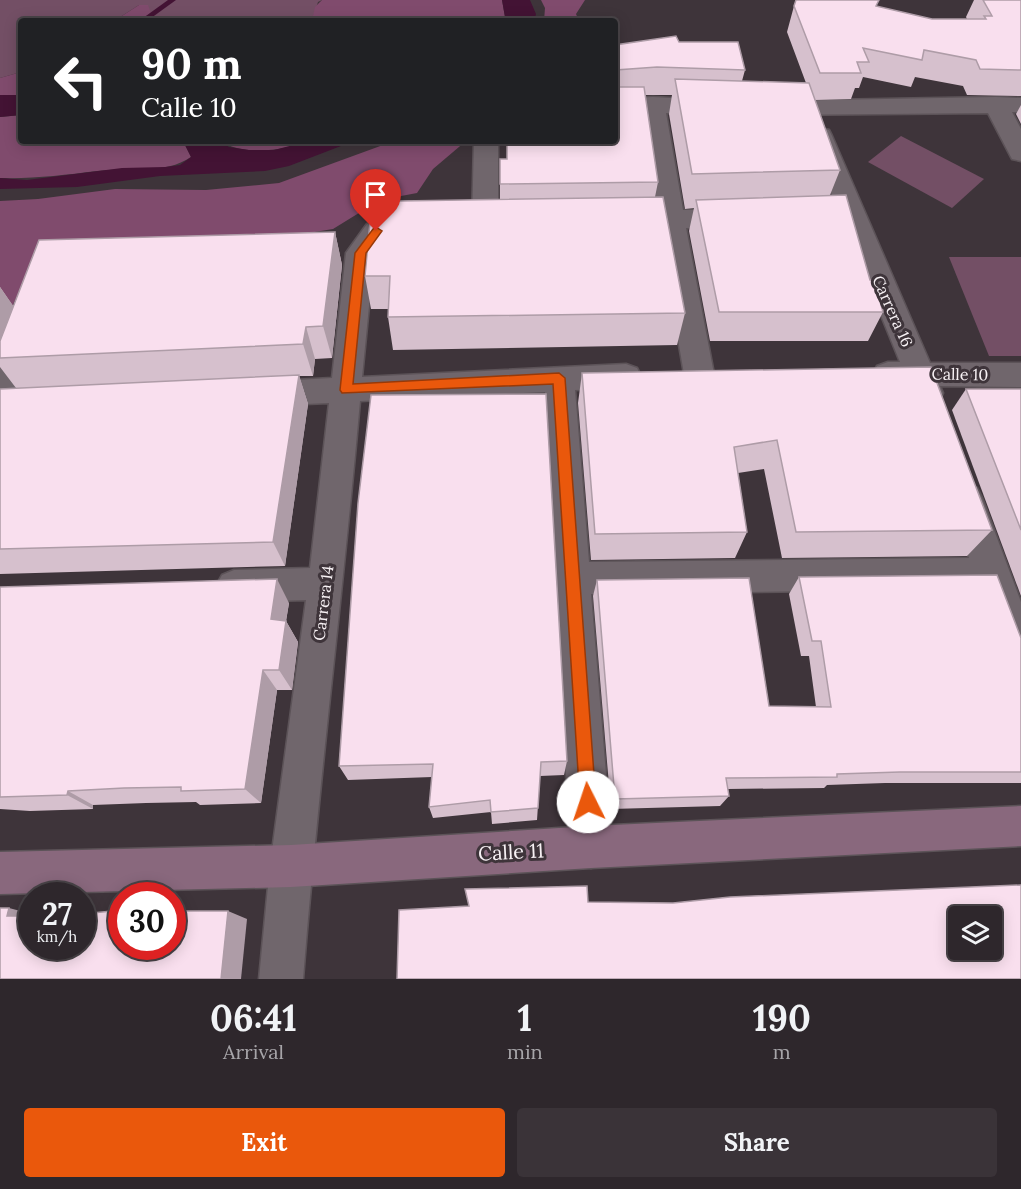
<!DOCTYPE html>
<html lang="en">
<head>
<meta charset="utf-8">
<style>
	:root { --surface:#2e272c; --page:#3a3338; --text:#f1f3f6; --muted:#a7a5a9; --line:#494448; --accent:#ea580c }
	body { margin:0; font-family:Lora,serif; background:var(--page); color:var(--text); height:100vh; display:flex; flex-direction:column; font-size:22px; white-space:nowrap }
	* { box-sizing:border-box; margin:0 }
	p { font-size:20px; color:var(--muted) }
	.icon { flex:none; width:33px; height:33px; fill:none; stroke:currentColor; stroke-width:2; stroke-linecap:round; stroke-linejoin:round }
	.map { position:relative; height:979px; overflow:hidden }
	.side { display:flex; flex-direction:column; background:var(--surface); flex:1 }
	.side>* { flex:none }
	.guide { position:absolute; left:18px; top:18px; width:600px; height:126px; border-radius:6px; box-shadow:0 3px 15px #0003,0 0 0 2px var(--line); background:#202124; color:#fff; overflow:hidden }
	.tools { position:absolute; left:948px; top:906px; display:grid; gap:12px }
	.tools a { display:grid; place-items:center; width:54px; height:54px; border-radius:6px; background:var(--surface); box-shadow:0 3px 15px #0003,0 0 0 2px var(--line); font-size:30px }
	.speed { position:absolute; left:18px; top:882px; display:flex; gap:12px; font-size:30px; font-weight:700; text-align:center }
	.speed>* { display:grid; place-content:center; width:78px; height:78px; border-radius:50%; background:var(--surface); box-shadow:0 3px 15px #0003,0 0 0 2px var(--line); line-height:1 }
	.speed small { font-size:15px; font-weight:400 }
	.speed .limit { border:9px solid #d22; background:#fff; color:#111 }
	.pin { position:absolute; display:grid; place-items:center; width:51px; height:51px; color:#fff; margin:-62px -26px; border-radius:50% 50% 50% 0; rotate:-45deg; box-shadow:0 0 6px #0007 }
	.pin .icon { rotate:45deg }
	.me { position:absolute; width:66px; margin:-33px; rotate:356deg; stroke-linejoin:round; filter:drop-shadow(0 0 4px #0008) }
	.turn { display:flex; align-items:center; gap:21px; height:126px; padding:0 24px; font-size:27px }
	.turn .icon { width:78px; height:78px; stroke-width:2.5 }
	.turn b { display:block; font-size:42px; line-height:51px }
	.eta { display:flex; justify-content:space-evenly; align-items:center; height:102px; text-align:center }
	.eta b { font-size:36px; font-weight:800; line-height:42px }
	.cta { display:flex; gap:12px; margin-top:auto; padding:12px 24px }
	.cta a { flex:1; height:69px; border-radius:6px; background:var(--accent); color:#fff; font-size:24px; font-weight:800; line-height:69px; text-align:center }
	.cta a+a { background:var(--page); color:var(--text) }
	.map>svg:first-child { display:block }
	.green { fill:#734f65 }
	.forest { fill:#804b6d }
	.water { fill:#431334 }
	.lines { fill:none; stroke-linecap:round; stroke-linejoin:round }
	.stream { fill:#431334; fill-rule:evenodd }
	.street-casing { stroke:#5c5358; stroke-width:3 }
	.secondary-casing { stroke:#5c5358; stroke-width:3 }
	.street { fill:#70666c; fill-rule:evenodd }
	.secondary { fill:#89687d; fill-rule:evenodd }
	.wall { fill:#d6c0cd }
	.shaded-wall { fill:#ae9ca7 }
	.building { fill:#f9dfee; stroke:#ae9ca7; stroke-width:1.5; fill-rule:evenodd }
	.route { fill:#ea580c; stroke:#983908; stroke-width:1.5 }
	.labels { text-anchor:middle; stroke-width:6; stroke-linejoin:round; paint-order:stroke }
	.street-label { font-size:16px; fill:#f7f1f4; stroke:#3e343a }
	.near-street-label { font-size:20px; fill:#f7f1f4; stroke:#3e343a }
</style>
</head>
<body>
<div class="map">
<svg width="1021" height="979" viewBox="0 0 1021 979">
	<rect width="100%" height="100%" fill="#3e343a"/>
	<g class="green">
		<polygon points="0,0 322,0 318,2 312,20 328,20 139,21 151,13 139,5 114,21 21,21 21,72 0,78"/>
		<polygon points="901,136 984,179 952,208 868,162"/>
		<polygon points="949,257 1021,257 1021,356 989,356"/>
	</g>
	<g class="forest">
		<polygon points="322,0 502,0 505,17 501,21 312,20 315,7"/>
		<polygon points="541,0 585,0 576,14 579,21 544,21 545,8"/>
		<polygon points="139,5 148,5 151,13 139,21 114,21"/>
		<polygon points="21,72 21,95 0,95 0,78"/>
		<path d="M21 115V141H183L191 157C165 175 127 167 97 171 64 175 33 179 0 178V117Z"/>
		<path d="M219 141H309C281 151 246 156 219 141Z"/>
		<polygon points="394,141 466,141 433,169 417,193 380,200 333,229 246,243 88,238 34,261 6,319 0,319 0,201 38,199 115,189 206,190 279,183"/>
	</g>
	<g class="water">
		<polygon points="502,0 530,0 536,14 534,21 501,21 505,17"/>
		<polygon points="0,95 21,95 21,115 0,117"/>
		<polygon points="183,141 219,141 229,147 249,150 274,150 309,141 354,141 289,166 265,171 160,176 77,187 0,189 0,178 27,180 122,168 165,167 180,165 191,157"/>
	</g>
	<g class="lines">
		<polygon class="stream" points="168,0 176,0 147,21 139,21"/>
		<defs>
			<g id="street">
				<polygon points="653,97 723,101 727,106 723,111 715,113 666,113 683,210 735,209 744,212 748,218 744,224 735,227 686,228 714,374 710,382 699,386 688,382 684,374 659,229 622,230 613,227 609,221 613,215 622,212 656,211 642,113 615,113 615,99"/>
				<polygon points="996,97 1021,98 1021,112 1012,112 1021,129 1021,161 1012,159 988,113 773,115 765,113 761,108 765,103 773,101"/>
				<polygon points="820,128 829,130 832,136 930,363 1021,363 1021,387 940,386 943,393 939,402 928,405 917,402 910,386 888,386 877,382 873,374 877,366 888,362 900,362 808,136 811,130"/>
				<polygon points="474,141 498,141 498,222 494,228 485,231 476,228 472,222"/>
				<path d="M405 215 414 218 418 224 414 230 386 238 374 255 362 377 626 364 637 368 641 376 637 384 626 388 575 390 589 562 969 558 948 498 953 488 965 484 977 488 982 498 1021 602V668L1008 663 981 589 591 594 612 847 606 862 591 868 576 862 570 847 545 392 360 401C343 594 318 786 303 979H259L270 866 306 600 234 602 222 597 216 586 222 575 234 570 310 568 329 403 258 406 247 403 243 394 247 385 258 382 332 378 346 253 367 224Z"/>
				<polygon points="21,322 31,325 36,333 15,389 11,398 0,401 0,349 11,325"/>
			</g>
			<polygon id="secondary" points="1021,806 1021,846 591,868 291,887 0,894 0,852 291,845 591,826"/>
		</defs>
		<use href="#street" class="street-casing"/>
		<use href="#secondary" class="secondary-casing"/>
		<use href="#street" class="street"/>
		<use href="#secondary" class="secondary"/>
	</g>
	<g class="wall">
		<polygon points="974,0 1021,0 1021,96 967,95 963,86 915,77 911,87 863,77 859,88 855,88 851,99 815,100 840,170 830,195 870,280 883,312 868,341 710,341 689,231 694,208 685,209 669,114 672,95 645,95 658,182 655,197 685,313 677,345 393,350 388,317 388,309 371,309 365,276 500,200 500,159 507,159 615,45 679,42 745,70 742,81 806,83 787,32 794,6 877,7 932,19 967,19 966,17"/>
		<polygon points="1021,105 1021,124 1016,114"/>
		<polygon points="335,232 342,265 332,358 315,359 313,376 299,376 308,404 285,566 0,574 0,389 16,388 0,367 0,287 13,306"/>
		<polygon points="931,367 992,530 967,556 782,558 764,469 738,473 747,532 735,558 591,560 578,403 582,373"/>
		<polygon points="966,389 1021,389 1021,596 952,410"/>
		<polygon points="358,503 567,761 564,775 540,776 537,820 492,824 491,812 433,818 429,807 432,777 348,780 339,766"/>
		<polygon points="799,577 1021,638 1021,783 885,783 827,785 824,788 727,789 729,796 720,806 611,809 593,596 597,580 769,706 816,707 809,656 801,656 789,594"/>
		<polygon points="0,587 289,603 286,621 298,642 292,690 277,690 261,803 200,805 196,802 146,803 93,805 93,809 30,811 0,809"/>
	</g>
	<g class="shaded-wall">
		<polygon points="335,232 342,265 332,358 323,326"/>
		<polygon points="0,287 14,307 0,343"/>
		<polygon points="306,327 315,359 313,376 303,344"/>
		<polygon points="299,375 308,404 285,566 273,542"/>
		<polygon points="277,579 289,603 286,621 298,642 292,690 279,670 271,619"/>
		<polygon points="263,670 277,690 261,803 245,789"/>
		<polygon points="68,791 93,805 93,809 67,795"/>
		<polygon points="9,908 32,914 32,922 7,916"/>
		<polygon points="228,911 247,919 241,979 221,979"/>
	</g>
	<g class="building">
		<polygon points="796,0 879,0 876,6 932,19 986,19 984,16 992,16 983,0 1021,0 1021,70 980,69 976,60 924,50 922,60 863,48 869,62 857,62 861,73 820,73 794,6"/>
		<polygon points="676,36 679,42 738,42 745,70 657,67 616,70 616,87 644,87 658,182 500,184 500,159 507,159 507,141 615,141 615,45"/>
		<polygon points="675,79 809,83 840,170 692,174"/>
		<polygon points="846,195 870,280 874,280 883,312 719,312 696,200"/>
		<polygon points="663,197 685,313 388,317 390,276 365,276 370,222 382,206 400,201"/>
		<polygon points="335,232 323,326 306,327 303,344 0,358 0,341 39,240"/>
		<polygon points="931,367 992,530 796,532 777,440 734,447 747,532 595,534 582,373"/>
		<polygon points="299,375 273,542 0,549 0,389"/>
		<polygon points="966,389 1021,389 1021,530"/>
		<polygon points="546,394 567,761 541,762 538,808 491,812 490,800 429,807 433,764 339,766 358,503 371,395"/>
		<polygon points="997,575 1021,638 1021,772 900,772 837,774 837,777 726,778 729,796 615,799 597,580 749,578 769,706 831,707 821,641 812,641 799,577"/>
		<polygon points="277,579 271,619 286,621 279,670 263,670 245,789 181,791 181,787 124,788 68,791 67,795 0,797 0,587"/>
		<path d="M1021 885V979H397L399 910 469 906 465 889 587 886 588 902 673 903 730 897ZM958 916H992V950H958Z"/>
		<polygon points="0,908 9,908 7,916 32,916 32,946 82,946 82,914 122,910 122,946 172,946 172,911 228,911 221,979 0,979"/>
	</g>
	<polygon class="route" points="376,227 382,231 366,253 353,384 559,373 565,378 596,802 594,808 588,811 582,808 580,802 553,384 342,393 340,390 355,253 373,229"/>
	<g class="labels">
		<g class="street-label">
			<text transform="translate(893 311) rotate(66)" y="6">Carrera 16</text>
			<text transform="translate(960 374) rotate(1)" y="6">Calle 10</text>
			<text transform="translate(323 603) rotate(-83)" y="6">Carrera 14</text>
		</g>
		<g class="near-street-label">
			<text transform="translate(511 852) rotate(-3)" y="7">Calle 11</text>
		</g>
	</g>
</svg>
<div class="tools">
<a><svg class="icon" aria-label="layers" viewBox="0 0 24 24"><path d="M12 4l9 5-9 5-9-5zM3 14l9 5 9-5"/></svg></a>
</div>
<div class="speed"><div>27<small>km/h</small></div><div class="limit">30</div></div>
<div class="pin" style="left:376px;top:231px;background:#d93025"><svg class="icon" aria-label="arrive" viewBox="0 0 24 24"><path d="M6 21V4h12l-3 4 3 4H6"/></svg></div>
<svg class="me" style="left:588px;top:802px" viewBox="-20 -20 40 40"><circle r="19" fill="#fff"/><path d="M0-13L10 11 0 6-10 11z" fill="#ea580c"/></svg>
<div class="guide">
<div class="turn"><svg class="icon" aria-label="left" viewBox="0 0 24 24"><path d="M17 20v-9H6M10 6l-5 5 5 5"/></svg><div><b>90 m</b>Calle 10</div></div>
</div>
</div>
<section class="side">
<div class="eta">
<div><b>06:41</b><p>Arrival</p></div>
<div><b>1</b><p>min</p></div>
<div><b>190</b><p>m</p></div>
</div>
<div class="cta"><a>Exit</a><a>Share</a></div>
</section>
</body>
</html>
